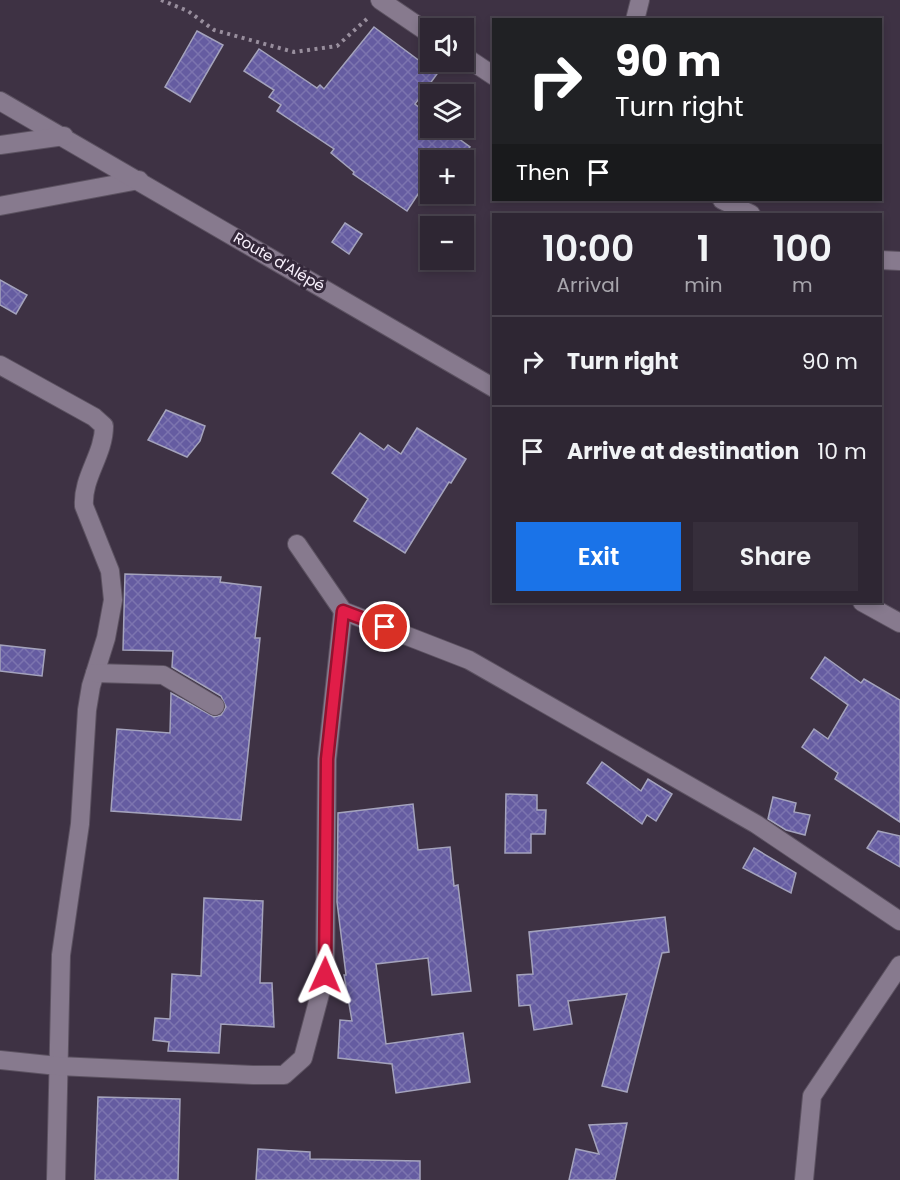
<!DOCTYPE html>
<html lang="en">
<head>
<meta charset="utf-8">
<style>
	:root { --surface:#2e2633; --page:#362e3b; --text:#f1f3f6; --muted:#a7a5ac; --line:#49434e; --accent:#1a73e8 }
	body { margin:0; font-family:Poppins,sans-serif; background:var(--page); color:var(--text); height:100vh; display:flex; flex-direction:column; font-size:22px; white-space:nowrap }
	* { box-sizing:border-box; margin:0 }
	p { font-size:20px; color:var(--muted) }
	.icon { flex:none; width:33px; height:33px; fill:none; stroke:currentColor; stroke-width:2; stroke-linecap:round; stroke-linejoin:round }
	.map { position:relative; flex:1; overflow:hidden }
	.panel { position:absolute; left:492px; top:213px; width:390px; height:390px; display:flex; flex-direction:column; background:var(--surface); border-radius:0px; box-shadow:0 3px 9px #0003,0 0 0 2px var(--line) }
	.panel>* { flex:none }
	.hud { position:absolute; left:492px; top:18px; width:390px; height:183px; border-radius:0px; box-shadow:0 3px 9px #0003,0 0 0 2px var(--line); background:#202124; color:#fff; overflow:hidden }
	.buttons { position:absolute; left:420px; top:18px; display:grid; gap:12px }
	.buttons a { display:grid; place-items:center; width:54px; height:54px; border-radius:0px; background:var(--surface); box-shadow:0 3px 9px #0003,0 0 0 2px var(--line); font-size:30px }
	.pin { position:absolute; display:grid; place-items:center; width:51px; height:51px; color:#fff; margin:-26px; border:3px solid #fff; border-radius:50%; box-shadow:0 2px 6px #0007 }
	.me { position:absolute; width:66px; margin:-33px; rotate:1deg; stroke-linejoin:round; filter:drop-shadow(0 0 4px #0008) }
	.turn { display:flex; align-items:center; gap:21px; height:126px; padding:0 24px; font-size:27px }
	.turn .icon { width:78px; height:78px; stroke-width:2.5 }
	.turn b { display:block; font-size:42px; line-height:51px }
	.then { display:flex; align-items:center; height:57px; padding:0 24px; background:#0003; gap:12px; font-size:22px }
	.eta { display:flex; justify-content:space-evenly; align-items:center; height:102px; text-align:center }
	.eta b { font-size:36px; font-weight:600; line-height:42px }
	.action { display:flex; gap:12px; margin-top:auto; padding:12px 24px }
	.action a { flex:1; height:69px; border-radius:0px; background:var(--accent); color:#fff; font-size:24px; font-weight:600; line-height:69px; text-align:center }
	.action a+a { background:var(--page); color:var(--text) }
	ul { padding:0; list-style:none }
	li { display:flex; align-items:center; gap:18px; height:90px; padding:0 24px; border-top:2px solid var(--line) }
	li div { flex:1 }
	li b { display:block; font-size:22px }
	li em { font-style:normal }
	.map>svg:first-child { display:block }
	.building { fill:url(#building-cross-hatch); stroke:#a4a3bc; stroke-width:1.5 }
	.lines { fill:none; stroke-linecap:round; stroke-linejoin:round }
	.street-casing { stroke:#5c5261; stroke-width:20 }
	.secondary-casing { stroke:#5c5261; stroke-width:20 }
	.path { stroke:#988e9d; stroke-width:4; stroke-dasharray:3 4.5; stroke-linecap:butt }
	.street { stroke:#877a8e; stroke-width:18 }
	.secondary { stroke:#877a8e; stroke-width:18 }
	.route-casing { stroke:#92132f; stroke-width:15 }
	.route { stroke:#e11d48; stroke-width:10 }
	.labels { text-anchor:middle; stroke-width:6; stroke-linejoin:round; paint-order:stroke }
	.street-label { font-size:15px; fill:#f8f0fc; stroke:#34283a }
</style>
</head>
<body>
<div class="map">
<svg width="900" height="1180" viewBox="0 0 900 1180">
	<defs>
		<pattern id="building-cross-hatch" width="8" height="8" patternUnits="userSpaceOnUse" patternTransform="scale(1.5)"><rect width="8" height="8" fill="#655ca1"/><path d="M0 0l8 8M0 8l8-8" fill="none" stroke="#7c74af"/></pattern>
	</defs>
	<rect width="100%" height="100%" fill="#3e3244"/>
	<g class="building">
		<polygon points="374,27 437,74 415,104 430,116 430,128 444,128 470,147 459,160 430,160 430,176 407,211 353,174 354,172 331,153 334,149 277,111 281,105 269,97 274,90 244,71 259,49 317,88 320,85 324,89"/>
		<polygon points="197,31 223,45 190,102 165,87"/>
		<polygon points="345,223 362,234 349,254 332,242"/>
		<polygon points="0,280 27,295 16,314 0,305"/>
		<polygon points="166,410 205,426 200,441 187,457 148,440"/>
		<polygon points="417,428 466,459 451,483 449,482 405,553 354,521 368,499 332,473 360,433 384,450 388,445 401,454"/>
		<polygon points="125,574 221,577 220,582 261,587 255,638 260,638 241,820 111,811 117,729 170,733 171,693 214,717 221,715 226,707 221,696 172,667 173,651 123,650"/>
		<polygon points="0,645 45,650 42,676 0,671"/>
		<polygon points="825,657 861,683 864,679 900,700 900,822 835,779 838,773 802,747 814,729 828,739 848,705 811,678"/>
		<polygon points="602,762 641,791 648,779 672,794 656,821 647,815 642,824 587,783"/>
		<polygon points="506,794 537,795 537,810 546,810 545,834 531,834 531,853 505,853"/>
		<polygon points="773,797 796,803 794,812 810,815 805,835 786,830 768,819"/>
		<polygon points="413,804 418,850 450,847 454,886 458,885 471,991 432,995 428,958 376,964 386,1044 463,1033 470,1082 396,1093 392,1064 338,1058 340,1020 352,1021 344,975 346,975 337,902 338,813"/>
		<polygon points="878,831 900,836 900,867 867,848"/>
		<polygon points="754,848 796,873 791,893 743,868"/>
		<polygon points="204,898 263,901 260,983 272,983 274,1027 221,1024 219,1053 168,1051 169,1042 153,1040 155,1018 170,1019 172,974 201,976"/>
		<polygon points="665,917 669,952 662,953 627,1092 602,1086 627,994 568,1001 572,1024 534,1030 530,1005 519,1006 517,975 533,974 529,932"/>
		<polygon points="98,1097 180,1099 178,1180 95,1180"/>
		<polygon points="627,1123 615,1180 569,1180 576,1149 599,1154 589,1125"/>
		<polygon points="258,1149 310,1152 310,1159 420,1161 420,1180 256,1180"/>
	</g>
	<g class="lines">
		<defs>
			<g id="street">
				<polyline points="380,0 430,34"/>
				<polyline points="635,20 640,0"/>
				<polyline points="464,56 494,76"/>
				<polyline points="722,200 751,214"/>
				<polyline points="0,206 139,180"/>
				<polyline points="880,260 900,261"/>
				<path d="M0 365 94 417 104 426C104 455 82 477 84 506L110 571 113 600 106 638 91 686 87 710 80 824 61 955 56 1180"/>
				<polyline points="297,544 343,611 469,660 756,824 900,921"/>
				<polyline points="95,673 163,675 215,706"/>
				<polyline points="0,1060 58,1066 253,1075 284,1075 303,1058 325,975 327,759 343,611"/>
				<polyline points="804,1180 812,1096 900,965"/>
			</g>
			<g id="secondary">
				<polyline points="0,101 494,388"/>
				<polyline points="0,145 64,136"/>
				<polyline points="862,602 900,623"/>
			</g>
		</defs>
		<use href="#street" class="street-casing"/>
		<use href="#secondary" class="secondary-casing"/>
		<polyline class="path" points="161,0 188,11 214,30 294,52 337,46 369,17"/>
		<use href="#street" class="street"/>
		<use href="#secondary" class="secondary"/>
	</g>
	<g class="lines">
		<defs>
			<polyline id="route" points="325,975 327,759 343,611 385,627"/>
		</defs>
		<use href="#route" class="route-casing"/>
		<use href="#route" class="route"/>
	</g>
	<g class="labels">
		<g class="street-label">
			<text transform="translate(279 262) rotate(30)" y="5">Route d'Alépé</text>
		</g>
	</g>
</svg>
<div class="buttons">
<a><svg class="icon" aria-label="sound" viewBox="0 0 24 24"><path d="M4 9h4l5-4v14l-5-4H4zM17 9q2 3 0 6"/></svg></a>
<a><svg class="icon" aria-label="layers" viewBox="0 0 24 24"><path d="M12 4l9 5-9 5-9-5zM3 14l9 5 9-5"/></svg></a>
<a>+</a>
<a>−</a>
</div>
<div class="pin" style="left:385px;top:627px;background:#d93025"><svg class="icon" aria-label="arrive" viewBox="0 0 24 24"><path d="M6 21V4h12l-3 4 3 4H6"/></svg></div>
<svg class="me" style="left:325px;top:975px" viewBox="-20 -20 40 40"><path d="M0-17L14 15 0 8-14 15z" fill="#e11d48" stroke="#fff" stroke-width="4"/></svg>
<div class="hud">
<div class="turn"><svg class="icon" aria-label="right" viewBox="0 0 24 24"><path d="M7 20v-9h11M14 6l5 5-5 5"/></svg><div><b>90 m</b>Turn right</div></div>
<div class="then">Then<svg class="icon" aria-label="arrive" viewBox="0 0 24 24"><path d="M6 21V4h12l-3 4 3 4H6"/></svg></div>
</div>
<section class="panel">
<div class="eta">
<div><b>10:00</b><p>Arrival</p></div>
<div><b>1</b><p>min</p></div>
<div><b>100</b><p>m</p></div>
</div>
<ul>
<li><svg class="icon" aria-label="right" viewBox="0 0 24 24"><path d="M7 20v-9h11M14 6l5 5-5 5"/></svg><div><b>Turn right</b></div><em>90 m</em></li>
<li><svg class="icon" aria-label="arrive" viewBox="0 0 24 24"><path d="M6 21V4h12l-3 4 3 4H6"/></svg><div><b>Arrive at destination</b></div><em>10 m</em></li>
</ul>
<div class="action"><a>Exit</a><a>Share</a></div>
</section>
</div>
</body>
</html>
